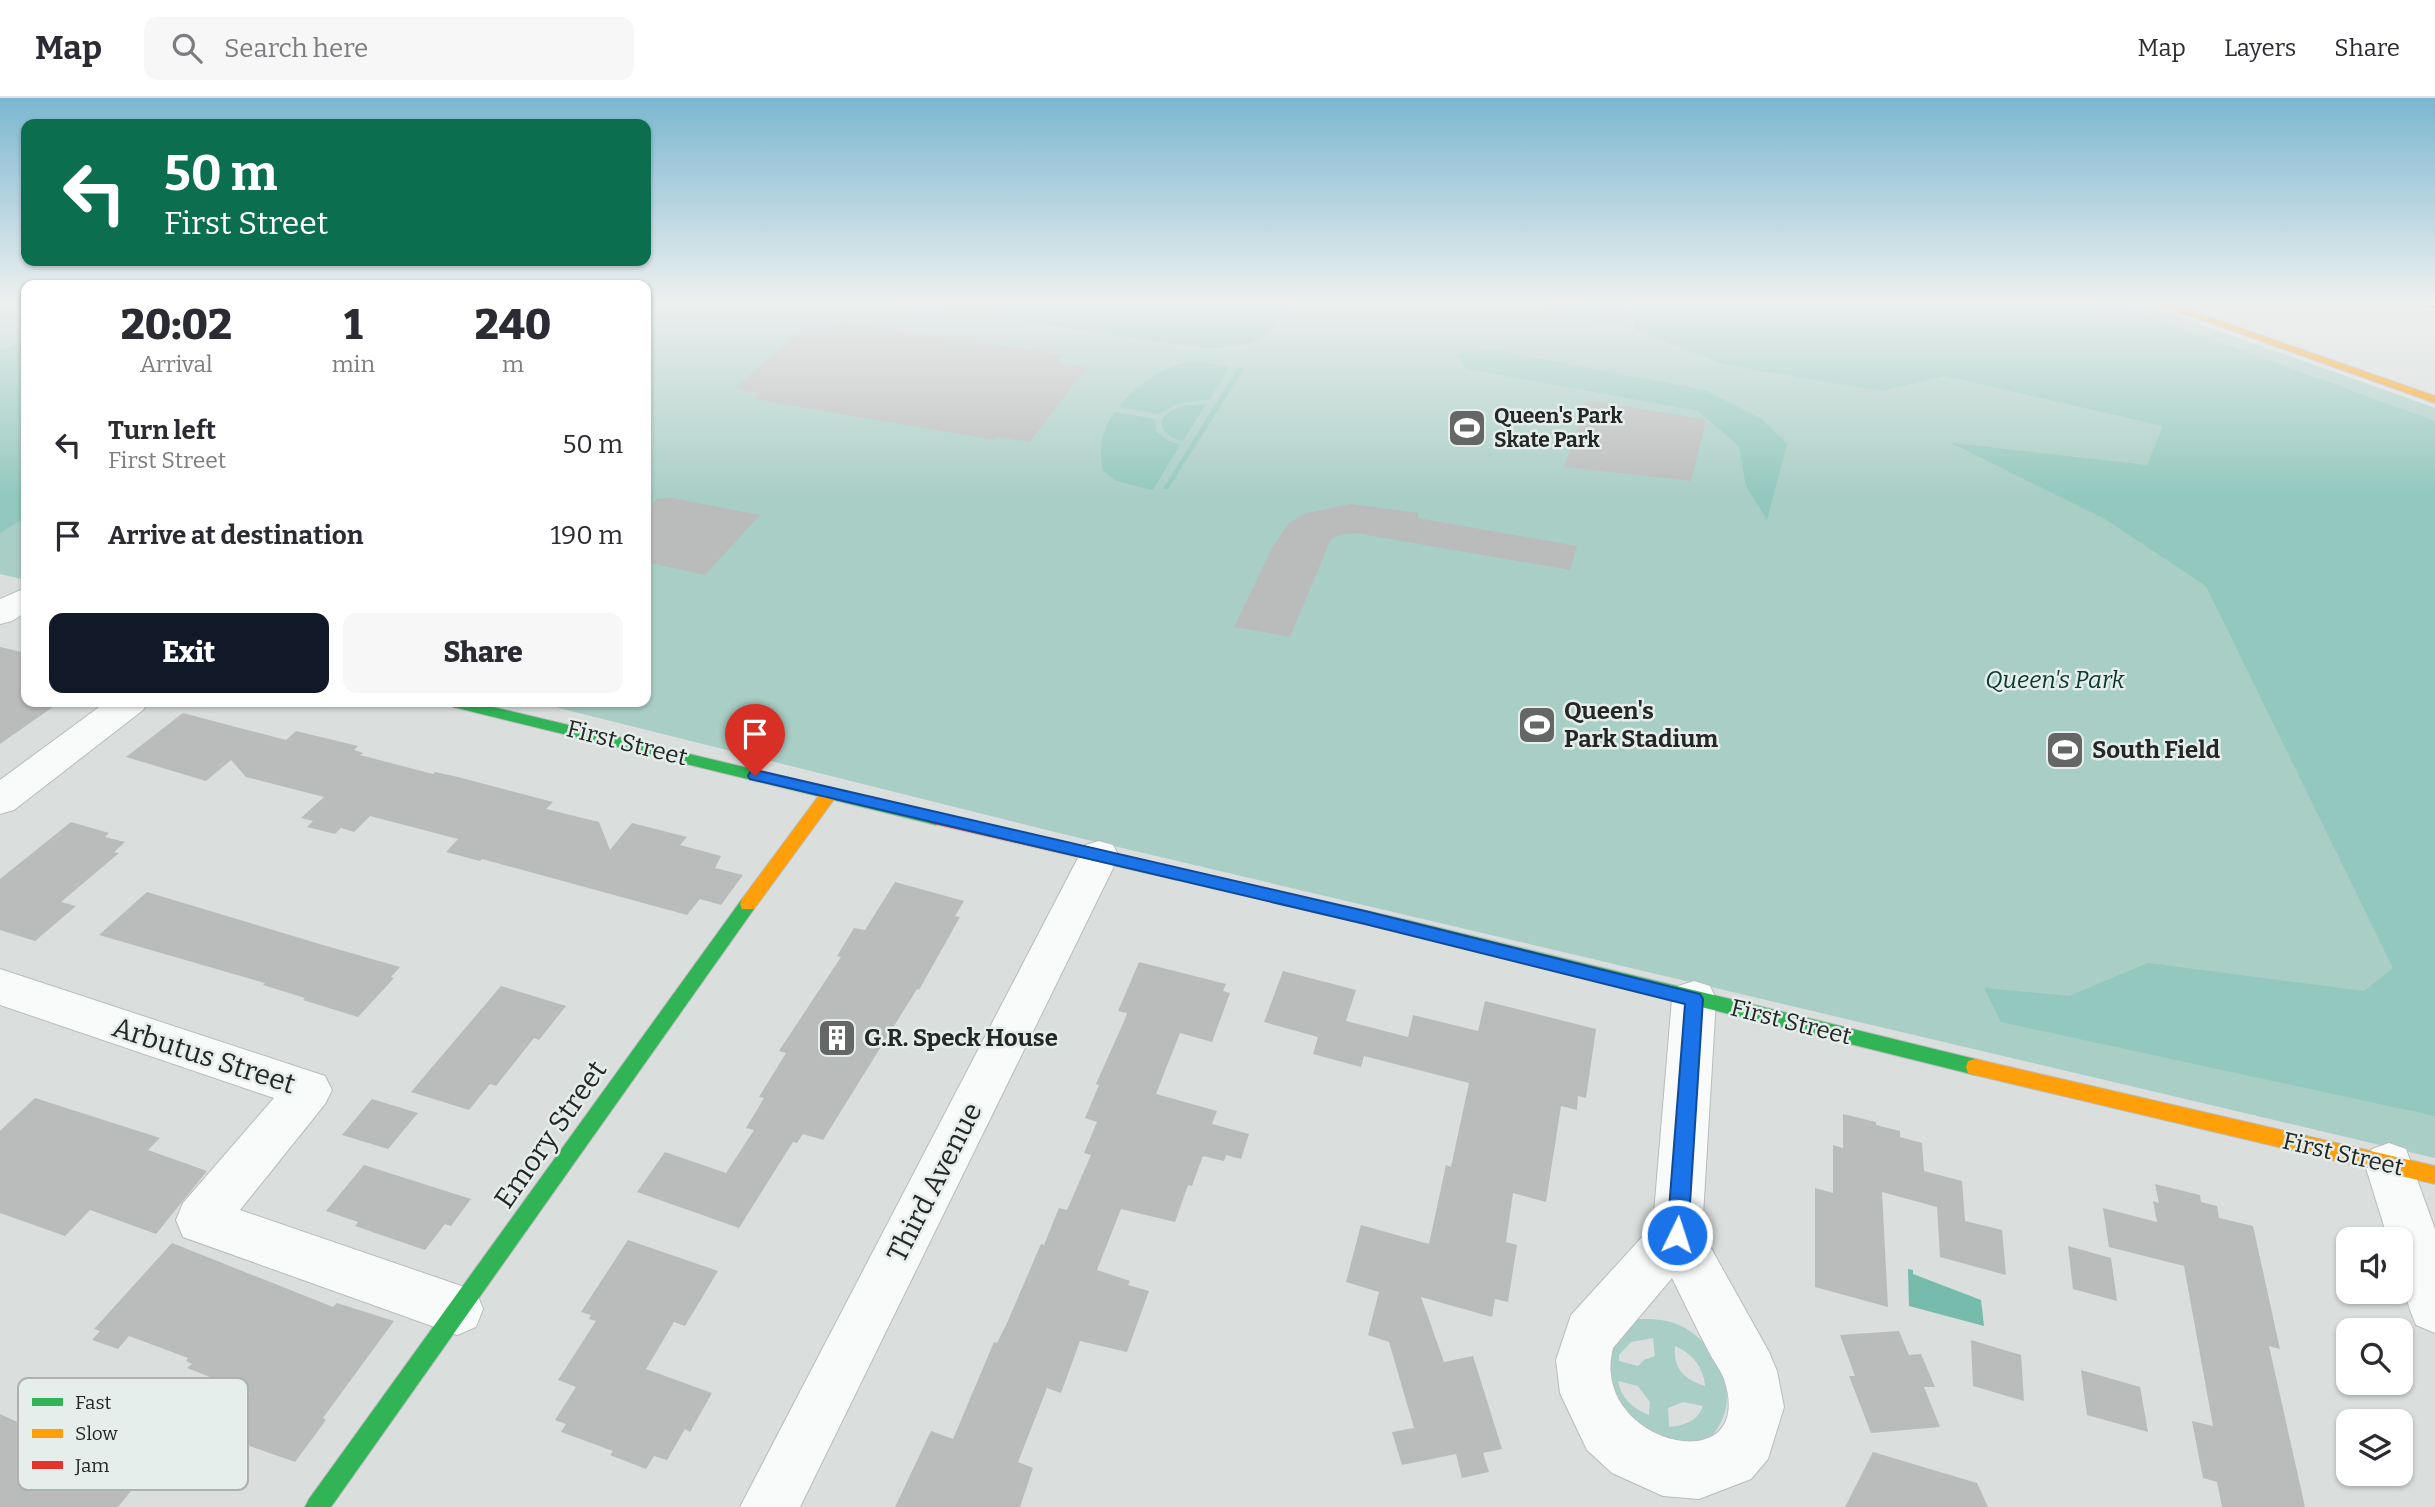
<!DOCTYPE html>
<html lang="en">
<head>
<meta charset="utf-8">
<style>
	:root { --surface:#fff; --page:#f7f7f7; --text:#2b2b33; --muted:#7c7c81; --line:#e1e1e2; --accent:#111827 }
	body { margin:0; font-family:Bitter,serif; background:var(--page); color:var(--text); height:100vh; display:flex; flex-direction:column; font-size:26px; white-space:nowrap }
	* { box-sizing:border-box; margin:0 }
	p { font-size:23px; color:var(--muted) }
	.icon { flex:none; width:38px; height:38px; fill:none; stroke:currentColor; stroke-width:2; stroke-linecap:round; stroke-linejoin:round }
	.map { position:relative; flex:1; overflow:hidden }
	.details { position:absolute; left:21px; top:182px; width:630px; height:427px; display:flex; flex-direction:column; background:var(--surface); border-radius:14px; box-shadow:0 2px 5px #0004 }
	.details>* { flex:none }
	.hud { position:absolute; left:21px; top:21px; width:630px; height:147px; border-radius:14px; box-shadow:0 2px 5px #0004; background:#0b6e4f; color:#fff; overflow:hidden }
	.controls { position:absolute; left:2336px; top:1129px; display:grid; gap:14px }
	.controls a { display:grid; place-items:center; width:77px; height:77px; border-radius:14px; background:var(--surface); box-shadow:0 2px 5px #0004; font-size:35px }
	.pin { position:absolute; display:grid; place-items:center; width:60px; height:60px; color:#fff; margin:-72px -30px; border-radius:50% 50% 50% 0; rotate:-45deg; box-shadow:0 0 7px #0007 }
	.pin .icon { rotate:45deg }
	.me { position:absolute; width:77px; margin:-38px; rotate:4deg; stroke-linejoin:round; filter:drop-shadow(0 0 5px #0008) }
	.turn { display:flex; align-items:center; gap:24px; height:147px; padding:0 28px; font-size:32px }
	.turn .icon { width:91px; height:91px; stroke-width:2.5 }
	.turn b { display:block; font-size:49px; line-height:60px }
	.eta { display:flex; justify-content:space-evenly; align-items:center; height:119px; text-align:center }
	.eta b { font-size:42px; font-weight:800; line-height:49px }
	.button { display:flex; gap:14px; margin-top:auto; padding:14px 28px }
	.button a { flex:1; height:80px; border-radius:14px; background:var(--accent); color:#fff; font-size:28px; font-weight:800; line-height:80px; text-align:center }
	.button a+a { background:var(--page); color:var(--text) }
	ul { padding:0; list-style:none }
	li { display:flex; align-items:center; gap:21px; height:91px; padding:0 28px }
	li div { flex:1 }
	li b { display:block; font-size:26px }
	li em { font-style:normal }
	header { display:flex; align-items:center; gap:42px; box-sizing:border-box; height:98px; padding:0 35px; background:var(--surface); border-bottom:2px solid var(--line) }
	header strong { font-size:33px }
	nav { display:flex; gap:38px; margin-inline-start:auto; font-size:24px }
	.search { width:490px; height:63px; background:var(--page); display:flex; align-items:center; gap:18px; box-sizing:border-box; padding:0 24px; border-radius:14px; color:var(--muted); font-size:26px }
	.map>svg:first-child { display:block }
	.green { fill:#a8cec5; fill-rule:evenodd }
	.forest { fill:#92c8bd }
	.water { fill:#77bbad }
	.building { fill:#babcbc }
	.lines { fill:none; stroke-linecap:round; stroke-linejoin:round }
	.street-casing { stroke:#babcbc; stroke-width:2 }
	.fast-casing { stroke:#babcbc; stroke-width:2 }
	.slow-casing { stroke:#babcbc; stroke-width:2 }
	.jam-casing { stroke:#babcbc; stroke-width:2 }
	.street { fill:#f9fafa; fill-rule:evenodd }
	.fast { fill:#30b455; fill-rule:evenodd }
	.slow { fill:#ff9f0a; fill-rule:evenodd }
	.jam { fill:#e5322d; fill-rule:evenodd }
	.route { fill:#1a73e8; stroke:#114b97; stroke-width:2 }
	.labels { text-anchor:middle; stroke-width:5; stroke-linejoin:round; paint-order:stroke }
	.far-poi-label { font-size:21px; font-weight:bold; fill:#242726; stroke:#e5eeeb; text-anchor:start }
	.park-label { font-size:24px; font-style:italic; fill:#0b3830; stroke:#e5eeeb }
	.poi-label { font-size:24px; font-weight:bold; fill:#242726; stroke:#e5eeeb; text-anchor:start }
	.street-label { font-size:24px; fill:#242726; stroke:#e5eeeb }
	.near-street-label { font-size:28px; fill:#242726; stroke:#e5eeeb }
	.key { fill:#e5eeeb; stroke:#abb2b0; stroke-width:2 }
	.key-label { font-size:19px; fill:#242726 }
</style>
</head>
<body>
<header>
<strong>Map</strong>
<div class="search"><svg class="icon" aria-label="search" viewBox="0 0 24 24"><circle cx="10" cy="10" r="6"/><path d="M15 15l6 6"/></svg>Search here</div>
<nav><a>Map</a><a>Layers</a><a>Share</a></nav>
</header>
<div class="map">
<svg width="2435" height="1409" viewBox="0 0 2435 1409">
	<rect width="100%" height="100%" fill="#dadedd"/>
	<g class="green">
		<polygon points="0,203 26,203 26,482 0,476"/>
		<polygon points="646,203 2135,203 2435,310 2435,1060 1063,736 535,604 646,604"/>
		<path d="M1637 1221C1652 1221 1665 1221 1679 1227 1718 1245 1743 1298 1715 1334 1710 1340 1701 1347 1693 1349 1683 1350 1642 1337 1630 1334L1598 1257ZM1653 1240 1655 1258 1644 1262 1638 1268 1619 1263V1257L1631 1244ZM1675 1248C1692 1255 1704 1270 1705 1288 1684 1281 1673 1271 1675 1248ZM1618 1283 1638 1288 1650 1304 1649 1317C1633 1311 1621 1300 1618 1283ZM1683 1304 1703 1308C1697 1324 1685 1327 1669 1329L1668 1310Z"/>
	</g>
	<g class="forest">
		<path d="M887 203H1291C1267 246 1251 250 1202 250Z"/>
		<polygon points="1544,203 1582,203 1625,209 1620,227 1540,216"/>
		<polygon points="1626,203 2083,203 2139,215 2435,323 2435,1018 2001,924 1984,890 2069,898 2148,865 2364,893 2393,870 2206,488 2105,421 1951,345 2147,367 2163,328 1945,278 1882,293 1726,267 1635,232 1631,204"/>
		<polygon points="26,242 26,419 0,435 0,253"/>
		<polygon points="1494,252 1705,292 1763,322 1787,346 1767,422 1746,388 1739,348 1698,313 1467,271 1454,256"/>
		<path d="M1196 264 1230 268 1209 302 1179 305 1159 316 1119 309C1137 286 1166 265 1196 264Z"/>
		<polygon points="1238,269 1244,271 1168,391 1163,391"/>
		<path d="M1206 306 1183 343C1171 341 1160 334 1162 321 1173 307 1190 306 1206 306Z"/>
		<path d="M1115 314 1155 321 1156 333 1167 342 1180 347 1153 392 1116 383 1103 373C1099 351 1101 332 1115 314Z"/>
	</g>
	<polygon class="water" points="1908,1171 1913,1172 1913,1176 1981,1202 1984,1228 1909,1208"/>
	<g class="building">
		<polygon points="838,223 1063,257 1057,265 1087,269 1030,344 998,339 995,342 753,301 760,295 735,290 805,227 829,231"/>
		<polygon points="1587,302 1706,322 1691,383 1564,369"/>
		<polygon points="672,400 760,417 705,477 646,464 646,412 657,401"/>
		<polygon points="1351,406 1418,415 1418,420 1577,448 1570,472 1355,435 1344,436 1331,441 1290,539 1234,529 1272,450 1289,425 1306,415"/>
		<polygon points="0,549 26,555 26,604 60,604 0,646"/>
		<polygon points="183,615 286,642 296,633 358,648 354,652 363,655 360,657 433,676 435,674 458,679 553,704 546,711 599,724 610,752 632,725 687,739 680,747 721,758 715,770 743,777 721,807 700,801 687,817 482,761 480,763 446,754 458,741 370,718 354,734 341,730 335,736 307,729 313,723 301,720 324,699 246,679 231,662 206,683 126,659"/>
		<polygon points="71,724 109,735 105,739 125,744 114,754 119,755 61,804 76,808 35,843 0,832 0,781"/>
		<polygon points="895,784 964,803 955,818 960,819 919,892 917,891 823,1042 803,1036 797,1045 793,1044 739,1130 637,1094 665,1054 726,1075 754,1032 746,1030 764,1000 759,999 786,955 779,953 841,859 837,858 854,830 865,832"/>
		<polygon points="147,794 323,847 400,869 391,879 394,880 358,919 303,902 305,900 263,887 265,885 99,837"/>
		<polygon points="1139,864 1226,886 1223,893 1230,895 1212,944 1180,935 1156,996 1217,1013 1212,1026 1249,1036 1241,1061 1226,1057 1224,1063 1203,1058 1192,1088 1188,1087 1175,1124 1121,1111 1097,1172 1130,1183 1128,1187 1149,1193 1127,1254 1080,1243 1061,1295 1047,1290 1018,1364 1033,1370 1020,1409 895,1409 931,1333 953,1341 994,1244 997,1245 1007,1225 1041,1146 1044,1147 1059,1110 1067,1112 1091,1057 1084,1055 1097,1024 1085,1020 1099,987 1096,986 1125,921 1127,915 1118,913"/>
		<polygon points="1283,873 1356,892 1346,923 1408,939 1413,917 1478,933 1485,903 1596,931 1586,1000 1578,998 1577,1012 1561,1008 1546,1104 1513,1095 1506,1144 1517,1147 1508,1204 1495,1201 1492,1219 1421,1199 1444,1264 1473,1258 1502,1351 1483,1355 1489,1374 1462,1380 1456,1356 1402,1367 1392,1334 1414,1330 1389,1244 1368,1237 1379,1194 1346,1184 1361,1127 1429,1146 1446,1067 1451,1069 1469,985 1364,958 1361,969 1313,956 1318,939 1264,924"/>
		<polygon points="501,888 566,908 539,942 534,940 496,988 490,986 469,1012 411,994"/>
		<polygon points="35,1000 160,1040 148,1052 207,1073 156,1136 90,1112 65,1138 0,1115 0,1033"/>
		<polygon points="372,1001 418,1015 388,1051 342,1037"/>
		<polygon points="1843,1016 1876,1024 1876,1027 1900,1033 1900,1039 1922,1045 1924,1073 1962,1083 1965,1123 2002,1132 2006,1177 1940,1159 1937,1109 1882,1094 1888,1209 1815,1189 1815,1090 1833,1095 1833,1047 1843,1050"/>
		<polygon points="364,1067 471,1101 451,1128 445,1126 425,1152 355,1128 358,1124 326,1113"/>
		<polygon points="2155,1086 2200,1097 2201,1104 2217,1108 2219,1120 2253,1128 2280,1251 2269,1248 2305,1409 2222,1409 2217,1384 2203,1380 2192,1323 2213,1328 2184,1168 2109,1149 2103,1110 2157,1124 2153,1103 2159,1105"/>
		<polygon points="628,1142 718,1173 685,1228 674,1224 646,1271 712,1295 690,1334 685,1331 667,1362 654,1358 646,1371 610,1357 613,1353 561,1334 566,1326 555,1322 576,1289 558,1282 596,1223 589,1221 591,1217 581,1214"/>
		<polygon points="172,1145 333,1209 337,1205 394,1223 323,1320 326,1322 295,1364 230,1341 249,1316 238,1311 250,1295 187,1270 192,1266 186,1263 188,1260 129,1238 118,1251 92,1242 100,1233 94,1231"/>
		<polygon points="2068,1148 2111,1160 2117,1203 2073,1191"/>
		<polygon points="1899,1233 1909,1257 1921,1256 1935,1289 1924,1289 1940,1329 1871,1335 1849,1278 1855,1278 1840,1237"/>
		<polygon points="1971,1242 2021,1257 2024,1303 1973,1288"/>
		<polygon points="2081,1272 2140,1289 2148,1334 2087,1317"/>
		<polygon points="0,1316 52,1340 46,1347 103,1371 109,1364 144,1377 118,1409 0,1409"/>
		<polygon points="1873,1354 1977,1385 1988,1409 1845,1409"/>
	</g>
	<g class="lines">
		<defs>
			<g id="street">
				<polygon points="23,491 26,492 26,514 12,523 0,526 0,501"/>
				<polygon points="106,604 148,604 143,612 14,712 0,716 0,682"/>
				<polygon points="1099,743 1113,747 1119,758 800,1409 740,1409 1079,758 1085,747"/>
				<polygon points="0,871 325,978 332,992 325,1006 240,1112 476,1193 483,1211 476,1229 457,1237 183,1139 176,1122 183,1105 274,1000 0,907"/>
				<path d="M1694 883 1710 888 1716 901 1702 1134 1769 1254 1777 1273 1784 1309 1768 1361 1751 1381 1699 1401 1663 1398 1612 1375 1587 1352 1560 1295 1556 1262 1571 1217 1653 1127 1672 901 1678 888ZM1672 1180C1685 1206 1697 1232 1711 1258 1715 1265 1721 1273 1724 1281 1759 1386 1588 1347 1613 1250Z"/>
				<path d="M2389 1045 2406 1051 2435 1131V1235L2416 1227C2402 1194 2401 1177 2401 1141H2388L2365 1067 2372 1051Z"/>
			</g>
			<g id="fast">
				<polygon points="2392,203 2435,204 2435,210 2397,206"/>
				<polygon points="446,604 472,604 936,715 944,721 936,727 453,609"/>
				<polygon points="1177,770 1411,823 1975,961 1982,963 1984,969 1982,975 1975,977 1411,837 1171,780 1169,776 1171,772"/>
				<polygon points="748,799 754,801 756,806 754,811 331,1409 305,1409 309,1401 742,801"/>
			</g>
			<g id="slow">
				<polygon points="2149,203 2163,203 2435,298 2435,305"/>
				<polygon points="829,690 837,696 835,700 754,811 742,811 740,806 742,801 823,692"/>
				<polygon points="1975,961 2435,1068 2435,1086 1975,977 1968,975 1966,969 1968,963"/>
			</g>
			<polygon id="jam" points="936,715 1177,770 1183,772 1185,776 1183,780 1177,782 930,725 928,721"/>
		</defs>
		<use href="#street" class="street-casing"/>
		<use href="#fast" class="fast-casing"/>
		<use href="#slow" class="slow-casing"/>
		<use href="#jam" class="jam-casing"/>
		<use href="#street" class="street"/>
		<use href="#fast" class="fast"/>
		<use href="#slow" class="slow"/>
		<use href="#jam" class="jam"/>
	</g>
	<linearGradient id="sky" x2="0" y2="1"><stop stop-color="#7bb7d0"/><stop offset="0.51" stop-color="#eef0f0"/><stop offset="1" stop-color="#eef0f0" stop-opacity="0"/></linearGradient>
	<rect width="2435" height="400" fill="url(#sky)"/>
	<polygon class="route" points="755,672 1365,813 1700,896 1703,901 1688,1137 1685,1144 1677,1147 1670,1144 1667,1137 1685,906 1365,826 750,681 748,678 750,674"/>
	<defs>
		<symbol id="stadium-square" viewBox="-11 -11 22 22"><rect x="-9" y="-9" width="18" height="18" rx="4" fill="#646766" stroke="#e5eeeb"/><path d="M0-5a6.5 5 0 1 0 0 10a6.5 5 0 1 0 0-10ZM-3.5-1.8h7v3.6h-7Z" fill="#fff"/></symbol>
		<symbol id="building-square" viewBox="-11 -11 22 22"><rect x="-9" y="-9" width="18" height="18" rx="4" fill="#646766" stroke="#e5eeeb"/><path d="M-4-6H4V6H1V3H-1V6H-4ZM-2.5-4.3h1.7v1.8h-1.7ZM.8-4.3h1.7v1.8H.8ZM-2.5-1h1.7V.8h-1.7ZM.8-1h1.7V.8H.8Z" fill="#fff"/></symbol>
	</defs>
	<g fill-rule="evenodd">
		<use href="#stadium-square" x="1445" y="308" width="44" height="44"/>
		<use href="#stadium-square" x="1515" y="605" width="44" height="44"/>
		<use href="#stadium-square" x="2043" y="630" width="44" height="44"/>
		<use href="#building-square" x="815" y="918" width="44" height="44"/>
	</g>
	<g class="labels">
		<g class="far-poi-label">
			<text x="1494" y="325">Queen's Park<tspan x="1494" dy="24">Skate Park</tspan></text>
		</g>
		<g class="park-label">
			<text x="2055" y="590">Queen's Park</text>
		</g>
		<g class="poi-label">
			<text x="1564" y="621">Queen's<tspan x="1564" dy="28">Park Stadium</tspan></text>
			<text x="2092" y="660">South Field</text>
			<text x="864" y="948">G.R. Speck House</text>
		</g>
		<g class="street-label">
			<text transform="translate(627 645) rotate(14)" y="8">First Street</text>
			<text transform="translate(1791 924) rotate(14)" y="8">First Street</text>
			<text transform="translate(2343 1056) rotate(13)" y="8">First Street</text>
		</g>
		<g class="near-street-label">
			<text transform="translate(204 957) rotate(18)" y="10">Arbutus Street</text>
			<text transform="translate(550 1036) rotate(-55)" y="10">Emory Street</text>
			<text transform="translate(934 1084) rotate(-63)" y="10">Third Avenue</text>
		</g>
	</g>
	<rect x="18" y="1280" width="230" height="112" rx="10" class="key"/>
	<rect x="32" y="1300" width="31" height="8" fill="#30b455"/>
	<rect x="32" y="1331" width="31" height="9" fill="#ff9f0a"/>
	<rect x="32" y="1363" width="31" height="8" fill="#e5322d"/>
	<g class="key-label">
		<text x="75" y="1311">Fast</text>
		<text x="75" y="1342">Slow</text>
		<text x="75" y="1374">Jam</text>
	</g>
</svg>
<div class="controls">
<a><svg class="icon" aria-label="sound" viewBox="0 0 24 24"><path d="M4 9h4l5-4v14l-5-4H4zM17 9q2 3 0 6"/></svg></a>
<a><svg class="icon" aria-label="search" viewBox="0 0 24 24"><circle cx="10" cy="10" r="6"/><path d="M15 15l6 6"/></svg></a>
<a><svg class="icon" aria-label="layers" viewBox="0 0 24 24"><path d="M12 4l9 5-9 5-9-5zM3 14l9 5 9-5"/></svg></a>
</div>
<div class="pin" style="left:755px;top:678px;background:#d93025"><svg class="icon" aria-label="arrive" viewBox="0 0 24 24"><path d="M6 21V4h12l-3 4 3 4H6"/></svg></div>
<svg class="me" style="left:1677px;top:1137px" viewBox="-20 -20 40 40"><circle r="17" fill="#1a73e8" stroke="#fff" stroke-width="3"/><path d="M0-11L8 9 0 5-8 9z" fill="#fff"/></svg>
<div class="hud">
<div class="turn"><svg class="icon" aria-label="left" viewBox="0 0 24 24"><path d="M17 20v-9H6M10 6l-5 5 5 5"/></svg><div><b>50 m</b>First Street</div></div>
</div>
<section class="details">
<div class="eta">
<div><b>20:02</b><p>Arrival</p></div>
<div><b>1</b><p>min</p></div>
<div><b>240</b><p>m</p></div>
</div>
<ul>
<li><svg class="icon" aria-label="left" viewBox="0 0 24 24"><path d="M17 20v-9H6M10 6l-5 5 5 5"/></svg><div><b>Turn left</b><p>First Street</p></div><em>50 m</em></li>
<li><svg class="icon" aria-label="arrive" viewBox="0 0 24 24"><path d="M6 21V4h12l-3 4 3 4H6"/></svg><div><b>Arrive at destination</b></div><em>190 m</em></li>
</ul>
<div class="button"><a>Exit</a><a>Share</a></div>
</section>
</div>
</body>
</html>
